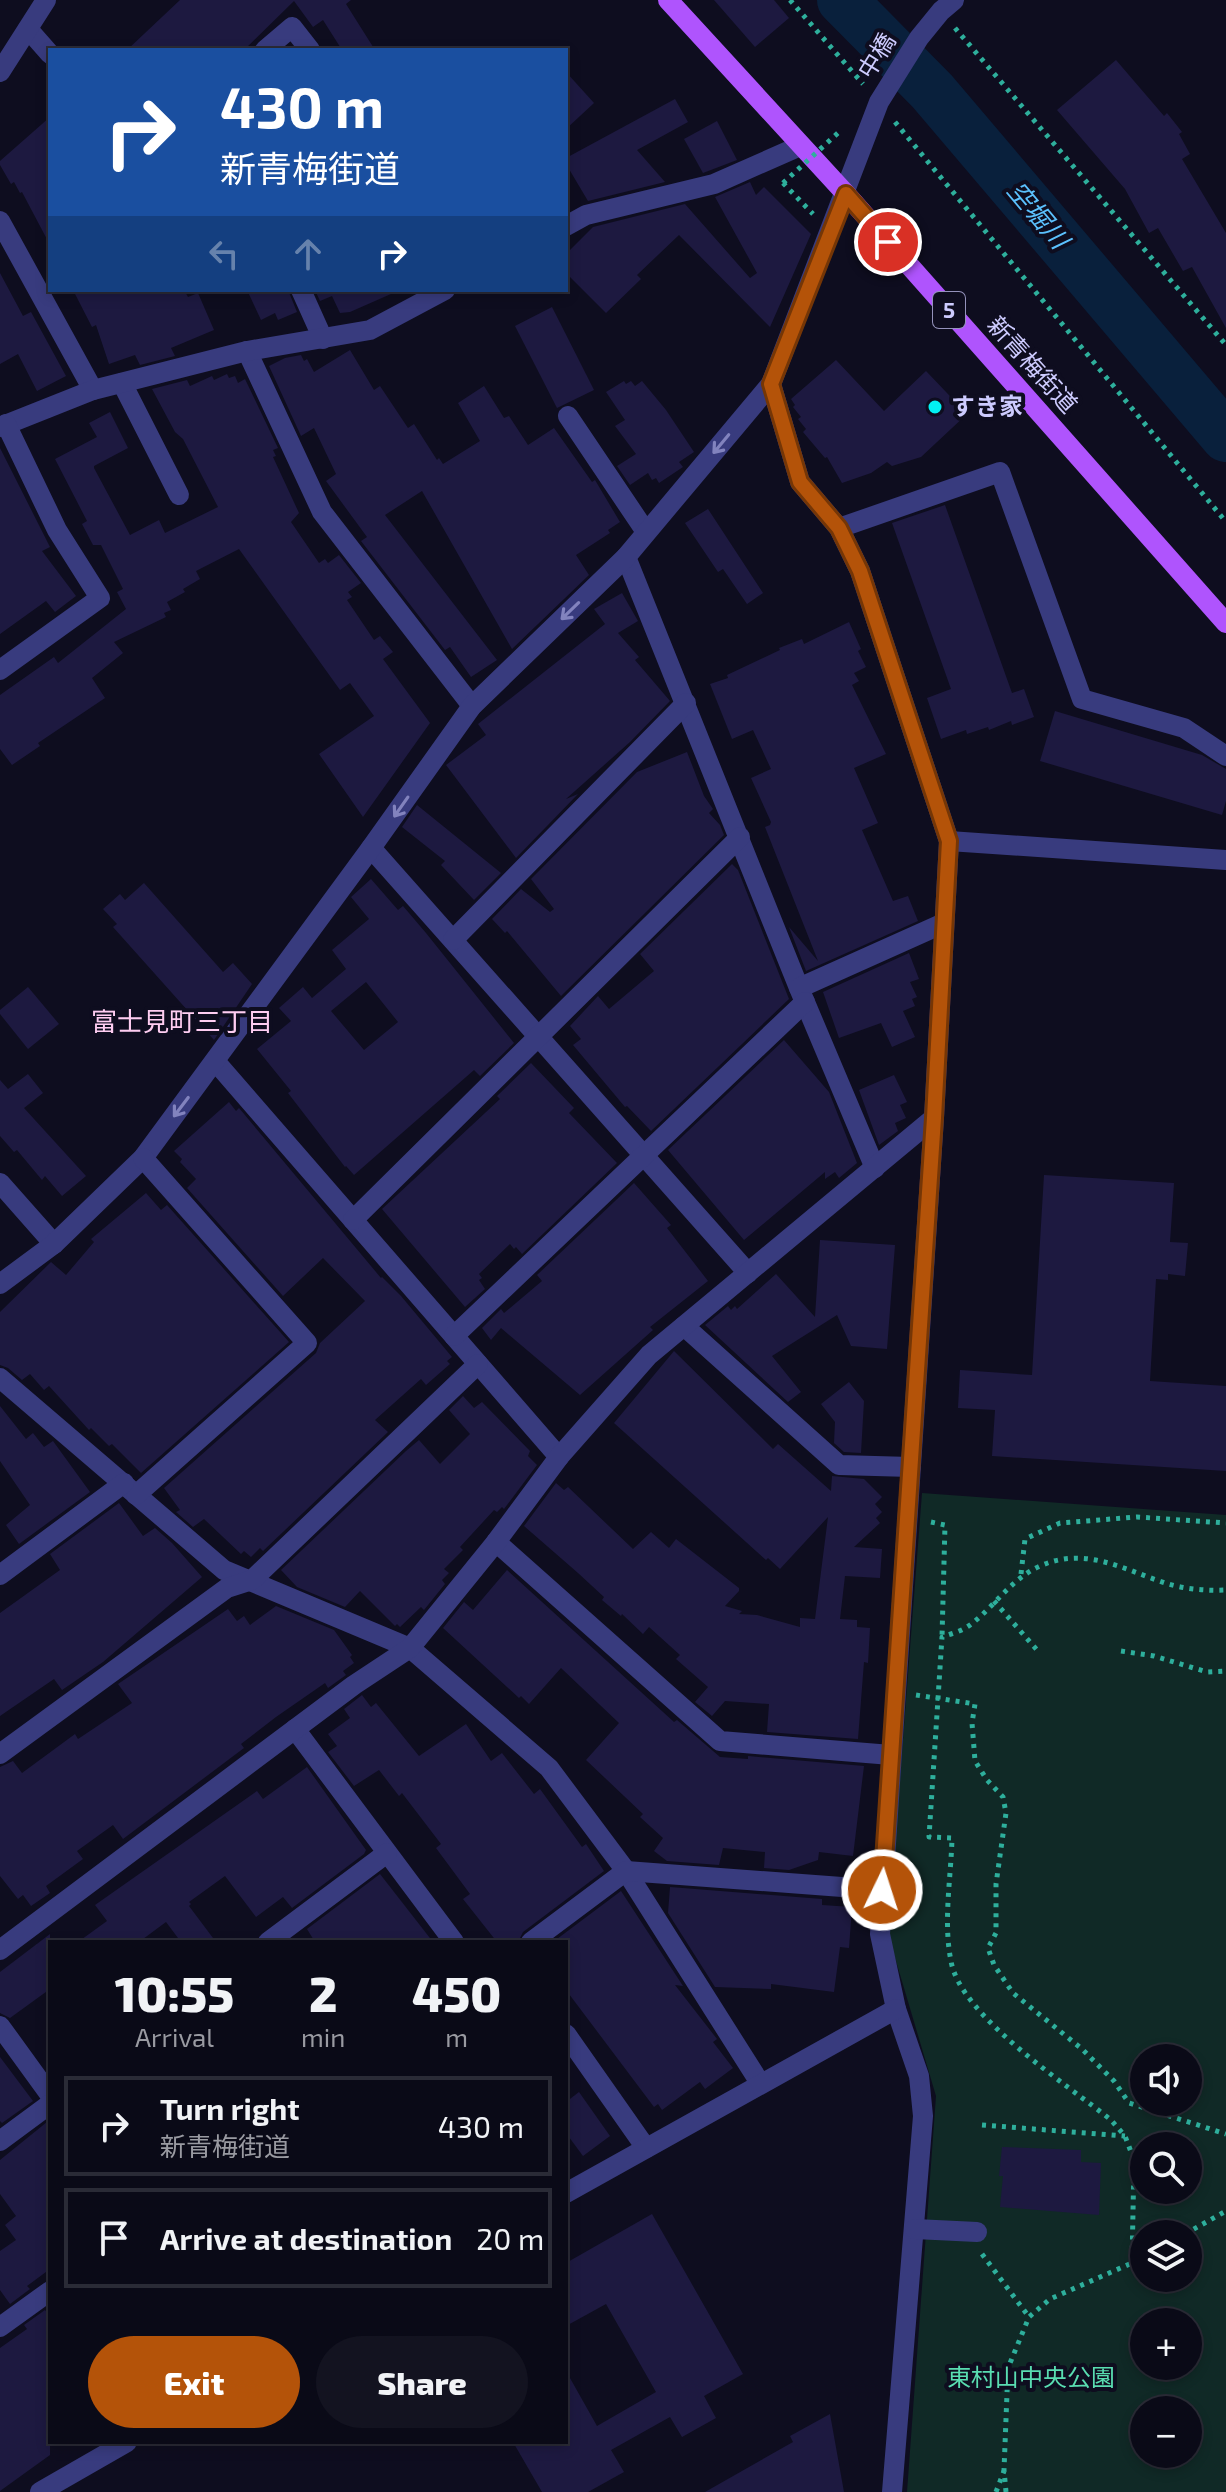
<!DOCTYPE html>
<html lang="en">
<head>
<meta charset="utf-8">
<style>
	:root { --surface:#0a0a17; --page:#131320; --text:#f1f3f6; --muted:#999aa1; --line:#2a2b36; --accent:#b45309 }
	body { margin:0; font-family:"Exo 2","Noto Sans JP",sans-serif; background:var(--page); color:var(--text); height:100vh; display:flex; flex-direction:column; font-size:30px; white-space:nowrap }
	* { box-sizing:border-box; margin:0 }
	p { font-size:26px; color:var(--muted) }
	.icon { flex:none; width:44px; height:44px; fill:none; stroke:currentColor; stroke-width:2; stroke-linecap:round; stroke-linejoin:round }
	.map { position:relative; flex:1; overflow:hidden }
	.sheet { position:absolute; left:48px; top:1940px; width:520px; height:504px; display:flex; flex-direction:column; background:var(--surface); border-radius:0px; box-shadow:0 4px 12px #0003,0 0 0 2px var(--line) }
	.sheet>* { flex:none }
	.guide { position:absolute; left:48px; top:48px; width:520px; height:244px; border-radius:0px; box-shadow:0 4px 12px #0003,0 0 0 2px var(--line); background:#1a4fa0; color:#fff; overflow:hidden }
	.controls { position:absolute; left:1130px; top:2044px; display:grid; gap:16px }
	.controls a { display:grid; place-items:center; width:72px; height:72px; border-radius:50%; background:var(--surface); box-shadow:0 4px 12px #0003,0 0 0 2px var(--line); font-size:40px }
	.pin { position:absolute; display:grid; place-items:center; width:68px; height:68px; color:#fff; margin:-34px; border:4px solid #fff; border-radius:50%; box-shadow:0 2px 8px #0007 }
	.me { position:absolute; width:88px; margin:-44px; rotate:4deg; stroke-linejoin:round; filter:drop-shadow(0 0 6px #0008) }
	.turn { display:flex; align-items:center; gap:28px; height:168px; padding:0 40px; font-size:36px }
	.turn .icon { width:104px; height:104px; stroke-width:2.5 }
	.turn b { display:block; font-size:56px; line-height:68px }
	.lanes { display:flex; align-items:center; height:76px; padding:0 40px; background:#0003; justify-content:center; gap:40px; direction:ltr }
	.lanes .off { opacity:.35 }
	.eta { display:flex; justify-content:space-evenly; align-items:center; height:136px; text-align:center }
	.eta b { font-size:48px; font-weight:800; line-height:56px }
	.cta { display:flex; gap:16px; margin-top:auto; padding:16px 40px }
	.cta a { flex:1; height:92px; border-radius:48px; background:var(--accent); color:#fff; font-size:32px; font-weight:800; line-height:92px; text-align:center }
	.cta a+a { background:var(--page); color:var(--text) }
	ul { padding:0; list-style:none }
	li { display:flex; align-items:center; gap:24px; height:100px; margin:0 16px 12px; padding:0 24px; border:4px solid var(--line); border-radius:0px }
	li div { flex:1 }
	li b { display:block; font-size:30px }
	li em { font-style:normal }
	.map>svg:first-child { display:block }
	.green { fill:#102926; fill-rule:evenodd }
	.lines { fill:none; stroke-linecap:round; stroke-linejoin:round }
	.river { stroke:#09203c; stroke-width:50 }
	.building { fill:#1d1940; fill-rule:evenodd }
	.path { stroke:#2eaf9c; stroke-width:5; stroke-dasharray:4 6; stroke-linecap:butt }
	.minor { stroke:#383b7e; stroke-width:20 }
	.major { stroke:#af54fd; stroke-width:20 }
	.path-bridge { stroke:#2eaf9c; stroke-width:5; stroke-dasharray:4 6; stroke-linecap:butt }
	.oneway { stroke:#8283be }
	.route-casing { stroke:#753606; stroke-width:20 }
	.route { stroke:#b45309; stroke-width:14 }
	.poi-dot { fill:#02f0f3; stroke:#0e0d1f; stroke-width:3 }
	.labels { text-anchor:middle; stroke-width:8; stroke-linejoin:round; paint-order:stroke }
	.shield { fill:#0e0d1f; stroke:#9492bb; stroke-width:2 }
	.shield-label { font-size:22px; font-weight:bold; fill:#cdcbfe }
	.street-label { font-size:24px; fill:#cdcbfe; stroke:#0e0d1f }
	.poi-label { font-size:24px; font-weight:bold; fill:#cdcbfe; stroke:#0e0d1f; text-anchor:start }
	.park-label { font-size:24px; fill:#59ddb1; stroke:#0e0d1f }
	.water-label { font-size:26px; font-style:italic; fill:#5bc0fd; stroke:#0e0d1f }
	.neighbourhood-label { font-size:26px; fill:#fecdf1; stroke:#0e0d1f }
</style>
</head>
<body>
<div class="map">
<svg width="1226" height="2492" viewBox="0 0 1226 2492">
	<rect width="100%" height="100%" fill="#0e0d1f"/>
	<path class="green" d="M922 1493 1226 1515V2492H907L936 2096 888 1934ZM1144 2058H1188V2102H1144ZM1144 2146H1188V2190H1144ZM1144 2234H1188V2278H1144ZM1144 2322H1188V2366H1144ZM1144 2410H1188V2454H1144Z"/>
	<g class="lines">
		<polyline class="river" points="842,0 932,91 1226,437"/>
	</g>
	<g class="building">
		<polygon points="180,0 351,0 346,4 375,50 342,50 323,20 313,27 294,1 244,50 127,50"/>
		<polygon points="714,0 774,0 789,18 755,47"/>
		<polygon points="1116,60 1164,116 1167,113 1182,132 1179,134 1190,154 1182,159 1226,233 1226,328 1192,267 1183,271 1158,228 1149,233 1125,189 1057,110"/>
		<polygon points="566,72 594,103 566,129"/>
		<polygon points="675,99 688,122 637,150 665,182 588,201 566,164 566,158"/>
		<polygon points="50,117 50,245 22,192 20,193 14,182 11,184 0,165 0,161"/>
		<polygon points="717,121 737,160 703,173 684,139"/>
		<polygon points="750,182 756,195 764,187 811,234 770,327 679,235 637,275 641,279 606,313 566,273 566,254 593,227 685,204 750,278 757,273 715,197"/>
		<polygon points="0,273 23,316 31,312 66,376 37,391 18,354 0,364"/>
		<polygon points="73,290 184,290 188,297 198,293 214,330 171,348 175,356 140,365 135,355 109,364 96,325 92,327"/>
		<polygon points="247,290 288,290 297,312 278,320 275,313 261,320"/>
		<polygon points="315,290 400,290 350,312 340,313 332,296 320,301"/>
		<polygon points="552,307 594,390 557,408 515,326"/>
		<polygon points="350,350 374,390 380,386 408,428 414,424 437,460 439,458 443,464 480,441 458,403 484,386 504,418 509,416 528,445 554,428 592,482 595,480 620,522 608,530 610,533 576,555 589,575 512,649 422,491 385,515 497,660 471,677 450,647 445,650 361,541 367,537 326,481 336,474 314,428 301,436 269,366 285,358 301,355 304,361 307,359 314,372"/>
		<polygon points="836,360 884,411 926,371 967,414 921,457 892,466 887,462 871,473 842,483 827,457 825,458 803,432 806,429 798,419 801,417 793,407 795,405 791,399"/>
		<polygon points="227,374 229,378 235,376 238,383 245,379 278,448 273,450 276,456 273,457 299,513 291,522 319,563 325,559 328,563 339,555 361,583 348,592 352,597 347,600 374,640 380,636 393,652 383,659 430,723 363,817 319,754 374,716 350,683 340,690 239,549 196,571 200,579 183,589 185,592 167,602 171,610 164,613 166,617 114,642 123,653 92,678 105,698 38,743 40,746 12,765 0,749 0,695 54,657 58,663 126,609 117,592 123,589 101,545 93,545 82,524 87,521 55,459 97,437 89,423 110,412 128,448 94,466 94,468 130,535 159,520 165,533 218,507 183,439 175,432 152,389 187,380 190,386 212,376 214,380"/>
		<polygon points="624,381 626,384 631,381 635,386 642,381 666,410 694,452 679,462 683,467 659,483 656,478 652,480 648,473 630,485 617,466 636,454 615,426 625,420 606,392"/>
		<polygon points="0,448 50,547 42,551 76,596 55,612 46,601 0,634"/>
		<polygon points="945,505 1012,693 1024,689 1034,717 1012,725 1011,721 989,730 988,727 967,734 966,730 941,739 927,698 951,689 892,523"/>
		<polygon points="708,509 763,593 747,604 723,569 718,572 685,523"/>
		<polygon points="622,593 638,621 618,633 639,657 635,660 670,701 630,742 566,799 578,794 516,858 446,765 486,735 478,724 605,624 594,609"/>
		<polygon points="849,622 861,649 858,651 866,667 854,673 859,681 852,685 886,754 854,768 878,823 862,830 893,901 908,896 918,921 806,971 789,927 818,961 765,827 770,825 771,822 751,778 771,769 753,730 732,739 710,684 728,678 727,675 780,650 779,648 802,639 804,644"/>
		<polygon points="1055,711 1202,755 1226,769 1226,801 1222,815 1040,761"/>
		<polygon points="687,752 704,796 713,809 709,813 720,825 724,835 561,996 507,931 505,933 492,919 521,889 550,912 554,909 531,879 637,772"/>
		<polygon points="417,805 501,873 474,900 441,865 445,861 402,827"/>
		<polygon points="732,864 738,870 789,999 651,1131 627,1106 625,1107 573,1045 581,1039 570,1026 598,996 609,1009 654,971 640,954"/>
		<path d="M371 879 398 910 403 906 426 933 514 1043 480 1076 474 1070 354 1175 346 1166 345 1167 288 1093 291 1091 257 1049 291 1021 279 1008 303 987 312 998 346 969 332 950 369 919 351 897ZM366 982 398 1022 364 1050 331 1011Z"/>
		<polygon points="144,883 223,972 233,963 252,984 214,1040 113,927 117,924 103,909 120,894 125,900"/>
		<polygon points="909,953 919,979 910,982 917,997 912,999 915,1006 903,1011 915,1037 892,1047 881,1023 839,1038 823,992"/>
		<polygon points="28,987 59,1024 28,1049 0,1014 0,1010"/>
		<polygon points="784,1040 829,1092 857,1163 839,1178 835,1172 825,1179 825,1172 744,1240 668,1150"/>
		<polygon points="531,1063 574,1108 569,1113 617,1163 522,1254 516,1247 514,1249 510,1244 479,1274 482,1278 479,1280 485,1289 465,1307 382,1209 500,1099 497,1096"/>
		<polygon points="28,1074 43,1093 24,1108 86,1176 62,1196 45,1176 42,1180 17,1150 14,1152 0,1136 0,1080 8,1089"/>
		<polygon points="894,1075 907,1102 900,1105 906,1118 895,1123 898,1131 879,1145 859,1090"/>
		<polygon points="229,1102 236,1111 239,1108 381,1278 382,1277 401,1296 452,1357 447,1361 450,1364 426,1385 421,1379 375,1420 388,1432 263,1551 260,1548 251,1557 244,1551 241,1554 204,1519 193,1527 176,1512 180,1510 164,1488 316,1353 320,1343 365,1301 323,1258 283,1296 187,1188 196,1179 180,1162 182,1159 174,1151"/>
		<polygon points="1044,1175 1174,1183 1170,1242 1188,1243 1185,1276 1168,1274 1168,1280 1156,1279 1150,1381 1226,1386 1226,1471 992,1456 995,1410 958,1408 960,1370 1032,1375"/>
		<polygon points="634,1183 671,1225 667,1228 708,1281 650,1327 653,1330 580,1395 501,1328 491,1340 482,1328 501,1309 504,1313 542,1281 537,1275"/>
		<polygon points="146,1193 161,1210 167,1205 289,1342 141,1473 112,1444 109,1446 91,1428 89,1430 49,1386 44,1390 30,1374 22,1380 8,1368 0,1365 0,1312 51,1262 66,1275 94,1242 91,1239"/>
		<polygon points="820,1240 895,1245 887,1349 851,1346 837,1315 772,1356 801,1392 788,1402 705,1325 728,1306 731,1310 735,1306 737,1309 776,1274 815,1317"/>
		<polygon points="674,1351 773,1449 778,1444 831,1491 832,1476 864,1479 882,1497 875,1504 882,1512 876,1518 880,1523 854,1547 882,1549 880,1578 845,1576 840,1619 857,1620 857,1627 870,1628 868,1663 864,1662 858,1739 767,1732 769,1704 725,1701 712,1716 695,1702 708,1687 676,1659 680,1655 649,1627 643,1634 622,1614 621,1616 602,1600 604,1597 578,1573 524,1526 556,1483 564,1490 568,1487 633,1549 651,1532 669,1548 676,1539 739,1588 739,1591 725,1606 742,1611 739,1614 757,1615 800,1627 800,1618 815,1619 828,1517 780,1569 768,1558 766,1560 614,1423"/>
		<polygon points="849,1382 864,1401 861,1453 844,1452 834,1443 835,1422 821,1404"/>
		<polygon points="463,1396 474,1408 482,1402 530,1451 528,1456 537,1465 504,1509 502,1507 497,1512 494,1510 460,1547 463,1550 444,1569 449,1573 442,1580 445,1584 424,1610 421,1607 400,1627 397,1624 395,1626 360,1591 345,1607 297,1587 281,1570 406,1451 419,1440 440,1464 470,1434 449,1410"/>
		<polygon points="0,1406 26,1439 33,1433 44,1447 53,1441 90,1492 19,1544 6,1525 30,1505 0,1461"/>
		<polygon points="119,1503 143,1536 155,1528 172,1543 202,1577 103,1662 62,1690 54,1679 0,1716 0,1613 60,1570 50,1554"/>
		<polygon points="507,1570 674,1722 677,1720 720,1757 748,1759 748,1756 864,1766 853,1856 819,1852 818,1860 789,1870 764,1868 765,1852 723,1848 719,1865 667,1861 654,1851 663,1838 640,1817 643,1814 586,1760 619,1723 561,1668 529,1704 521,1696 519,1698 443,1628 464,1602 473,1610"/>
		<polygon points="276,1606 334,1630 352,1655 350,1657 354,1663 343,1671 346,1675 328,1688 325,1683 276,1717 241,1744 244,1748 123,1839 113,1825 77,1851 83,1859 46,1886 50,1893 31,1906 23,1895 18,1899 0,1876 0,1767 13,1761 22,1773 75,1734 78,1739 132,1703 118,1684 228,1609 237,1621 244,1616 250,1625"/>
		<polygon points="362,1695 371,1707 376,1703 419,1756 466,1724 491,1761 502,1753 534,1794 540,1789 582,1847 586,1844 604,1871 523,1932 518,1942 497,1942 463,1899 470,1894 436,1848 441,1844 402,1793 399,1796 379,1770 354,1786 328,1752 337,1746 328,1734 350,1718 344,1709"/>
		<polygon points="307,1767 366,1850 364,1854 292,1908 283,1897 256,1917 225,1876 189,1902 191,1904 189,1906 216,1942 181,1942 166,1922 139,1942 78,1942 107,1921 95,1905 257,1791 263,1799"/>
		<polygon points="380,1874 433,1942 315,1942 307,1929"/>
		<polygon points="670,1887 822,1899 822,1905 852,1907 849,1948 840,1947 834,1992 771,1984 771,1989 715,1987 668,1913"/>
		<polygon points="621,1891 683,1986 675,1985 717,2039 713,2042 733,2068 705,2089 700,2082 662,2110 658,2104 654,2107 566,1990 566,1942 553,1942"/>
		<polygon points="50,1934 50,1989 10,2018 0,2013 0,1972"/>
		<polygon points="0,2057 33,2101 2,2123 0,2121"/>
		<polygon points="579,2092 610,2136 583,2156 566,2133 566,2102"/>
		<polygon points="47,2122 50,2126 50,2269 27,2286 30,2289 10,2304 0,2290 0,2251 16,2240 5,2225 16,2216 0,2194 0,2160"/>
		<polygon points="1002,2147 1081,2150 1081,2162 1101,2163 1099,2215 1000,2207 1003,2176 999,2176"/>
		<polygon points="652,2214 743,2374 704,2396 716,2418 682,2437 670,2417 611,2450 624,2472 588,2492 542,2492 513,2442 566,2442 566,2371 597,2426 656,2392 606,2304 566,2326 566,2263"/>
		<polygon points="45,2310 48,2314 50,2312 50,2455 0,2491 0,2348 27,2329 24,2325"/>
		<polygon points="830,2414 844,2492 705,2492 793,2442 790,2436"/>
	</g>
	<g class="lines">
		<g class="path">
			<polyline points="790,0 863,84"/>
			<polyline points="955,28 1226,345"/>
			<polyline points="895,122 1226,522"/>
			<polyline points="783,183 813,214"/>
			<polyline points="931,1522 945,1525 942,1637"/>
			<polyline points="1021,1574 1025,1539 1060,1523 1137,1517 1226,1523"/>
			<polyline points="994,1601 1038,1651"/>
			<polyline points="1121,1651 1154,1656 1207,1672 1226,1671"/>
			<polyline points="916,1695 975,1704 972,1723 975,1761 987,1780 1003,1797 1006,1813 996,1884 996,1933 988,1948 994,1965 1013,1993 1082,2049 1114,2081 1129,2103 1226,2134"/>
			<polyline points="982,2125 1125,2136"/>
			<polyline points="1185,2234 1226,2211"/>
			<polyline points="982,2254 1029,2317"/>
			<polyline points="1132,2263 1144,2257"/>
			<polyline points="996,2492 1004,2471"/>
			<path d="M1006 2492 1004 2470 1008 2368 1029 2317 1050 2299 1132 2263 1134 2160 1125 2136 1111 2120C1068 2085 960 2016 951 1961 943 1922 951 1878 952 1838L929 1837 942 1637C951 1634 962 1631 970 1625 995 1606 1011 1579 1040 1566 1085 1546 1123 1569 1165 1583 1184 1589 1206 1591 1226 1590"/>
		</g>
		<g class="minor">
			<polyline points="28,29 50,54"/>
			<polyline points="265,50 292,27 310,50"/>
			<polyline points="0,72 46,0"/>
			<polyline points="0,221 93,390"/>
			<polyline points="566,226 586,215 714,184 800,146"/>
			<polyline points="301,290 323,339"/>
			<polyline points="247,351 322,512 472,706"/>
			<polyline points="122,383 179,495"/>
			<polyline points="771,384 800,482 839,528 860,571 949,841 934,1118 880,1934 896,2009 919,2076 923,2116 892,2492"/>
			<polyline points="568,416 646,532"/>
			<polyline points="0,427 93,390 247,351 370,330 445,290"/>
			<polyline points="839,528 1000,472 1082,699 1184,728 1226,756"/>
			<polyline points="626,557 799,988 875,1168"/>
			<polyline points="0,670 100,598 57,530 6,424"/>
			<polyline points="949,841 1226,860"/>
			<polyline points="371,848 748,1273"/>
			<polyline points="453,940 686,703"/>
			<polyline points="799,988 944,923"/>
			<polyline points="215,1061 559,1457"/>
			<polyline points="0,1183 54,1244"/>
			<polyline points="353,1220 740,837"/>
			<polyline points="0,1284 54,1244 143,1158 371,848 472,706 626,557 771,384 879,102 919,38 941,11 954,0"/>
			<polyline points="684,1326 839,1465 911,1467"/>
			<polyline points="454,1336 805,1002"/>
			<polyline points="0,1378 224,1570 410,1648 549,1768 626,1871 760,2083"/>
			<polyline points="136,1495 307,1343 143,1158"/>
			<polyline points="496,1542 720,1741 891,1755"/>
			<polyline points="0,1575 124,1483"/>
			<polyline points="295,1729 454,1942"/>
			<polyline points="0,1754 227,1588 252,1580 478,1364"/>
			<polyline points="268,1942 387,1853"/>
			<polyline points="531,1942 626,1871 882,1890"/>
			<polyline points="0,1950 354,1685 410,1648 496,1542 559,1457 649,1355 934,1118"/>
			<polyline points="0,2026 50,2095"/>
			<polyline points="566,2034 646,2148"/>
			<polyline points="0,2141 50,2104"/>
			<polyline points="566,2193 896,2009"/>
			<polyline points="915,2229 977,2232"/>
			<polyline points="0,2327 50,2291"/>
			<polyline points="40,2492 127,2442"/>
		</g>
		<polyline class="major" points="668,0 846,194 1226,623"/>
		<polyline class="path-bridge" points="783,183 838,133"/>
	</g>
	<defs><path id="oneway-shaft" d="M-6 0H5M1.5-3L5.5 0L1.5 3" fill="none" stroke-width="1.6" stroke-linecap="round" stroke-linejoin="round" transform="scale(2)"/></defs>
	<g class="oneway">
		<use href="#oneway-shaft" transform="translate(721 444) rotate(130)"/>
		<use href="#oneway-shaft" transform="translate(570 611) rotate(136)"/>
		<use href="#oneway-shaft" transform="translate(401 807) rotate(125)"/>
		<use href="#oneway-shaft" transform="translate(181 1107) rotate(127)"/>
	</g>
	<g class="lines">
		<defs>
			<polyline id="route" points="882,1890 934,1118 949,841 860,571 839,528 800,482 771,384 846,194 888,242"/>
		</defs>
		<use href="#route" class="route-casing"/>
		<use href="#route" class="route"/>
	</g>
	<circle class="poi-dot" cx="935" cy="407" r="8"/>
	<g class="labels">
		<rect class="shield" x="933" y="292" width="32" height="36" rx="6"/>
		<g class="shield-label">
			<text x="949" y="318">5</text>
		</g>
		<g class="street-label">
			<text transform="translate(877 56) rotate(-58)" y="8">中橋</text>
			<text transform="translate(1032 365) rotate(48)" y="8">新青梅街道</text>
		</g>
		<g class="poi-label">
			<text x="951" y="415">すき家</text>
		</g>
		<g class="park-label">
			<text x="1031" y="2386">東村山中央公園</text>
		</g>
		<g class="water-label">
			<text transform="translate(1038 215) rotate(50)" y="9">空堀川</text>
		</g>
		<g class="neighbourhood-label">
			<text x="182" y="1031">富士見町三丁目</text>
		</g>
	</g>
</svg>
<div class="controls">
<a><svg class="icon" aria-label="sound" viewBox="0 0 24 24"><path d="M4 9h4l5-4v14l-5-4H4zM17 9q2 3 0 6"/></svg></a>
<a><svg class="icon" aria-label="search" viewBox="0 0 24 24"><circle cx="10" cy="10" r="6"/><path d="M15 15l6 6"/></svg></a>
<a><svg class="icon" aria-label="layers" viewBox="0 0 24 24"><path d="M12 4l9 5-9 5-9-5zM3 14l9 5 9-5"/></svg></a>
<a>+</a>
<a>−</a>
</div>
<div class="pin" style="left:888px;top:242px;background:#d93025"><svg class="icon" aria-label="arrive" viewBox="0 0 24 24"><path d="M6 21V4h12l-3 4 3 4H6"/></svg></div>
<svg class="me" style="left:882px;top:1890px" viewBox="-20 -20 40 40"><circle r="17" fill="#b45309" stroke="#fff" stroke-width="3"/><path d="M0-11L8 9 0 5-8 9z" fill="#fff"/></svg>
<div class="guide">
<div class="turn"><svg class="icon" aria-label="right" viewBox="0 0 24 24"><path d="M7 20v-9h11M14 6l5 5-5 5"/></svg><div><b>430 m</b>新青梅街道</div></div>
<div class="lanes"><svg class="icon off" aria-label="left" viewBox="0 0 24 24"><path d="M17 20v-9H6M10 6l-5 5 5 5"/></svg><svg class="icon off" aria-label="ahead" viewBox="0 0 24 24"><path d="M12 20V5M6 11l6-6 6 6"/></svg><svg class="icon" aria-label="right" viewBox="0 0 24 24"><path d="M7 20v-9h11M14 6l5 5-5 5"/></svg></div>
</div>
<section class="sheet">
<div class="eta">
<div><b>10:55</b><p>Arrival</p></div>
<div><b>2</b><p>min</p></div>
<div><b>450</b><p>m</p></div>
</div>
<ul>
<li><svg class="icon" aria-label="right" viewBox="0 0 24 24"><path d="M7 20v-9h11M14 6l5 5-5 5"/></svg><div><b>Turn right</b><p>新青梅街道</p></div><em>430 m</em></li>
<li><svg class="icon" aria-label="arrive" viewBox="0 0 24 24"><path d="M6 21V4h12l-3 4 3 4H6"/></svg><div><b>Arrive at destination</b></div><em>20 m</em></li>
</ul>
<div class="cta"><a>Exit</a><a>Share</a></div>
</section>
</div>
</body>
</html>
